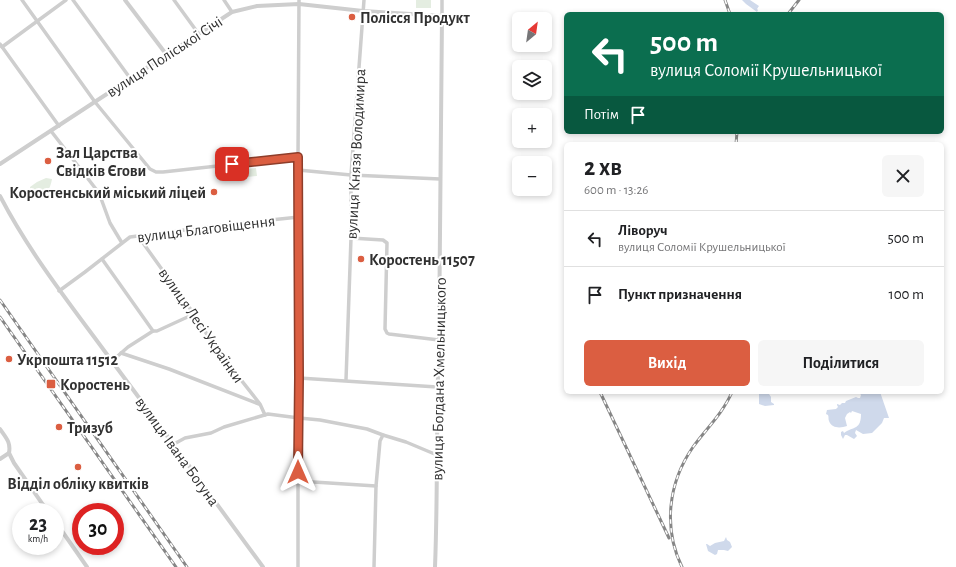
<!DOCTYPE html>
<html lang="uk">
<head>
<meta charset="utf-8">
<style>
	:root { --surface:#fff; --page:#f6f6f6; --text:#202124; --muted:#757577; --line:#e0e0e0; --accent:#db5e41 }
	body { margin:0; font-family:"Alegreya Sans",sans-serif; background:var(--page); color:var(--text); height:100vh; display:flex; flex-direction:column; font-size:15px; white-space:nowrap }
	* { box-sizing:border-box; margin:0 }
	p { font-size:13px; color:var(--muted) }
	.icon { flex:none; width:22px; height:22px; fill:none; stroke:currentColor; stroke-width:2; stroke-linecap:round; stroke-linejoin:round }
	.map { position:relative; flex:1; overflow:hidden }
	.details { position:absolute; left:564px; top:142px; width:380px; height:252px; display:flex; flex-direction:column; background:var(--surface); border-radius:6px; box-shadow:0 2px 6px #0003 }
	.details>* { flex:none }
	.hud { position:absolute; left:564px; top:12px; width:380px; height:122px; border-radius:6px; box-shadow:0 2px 6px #0003; background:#0b6e4f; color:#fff; overflow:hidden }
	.needle { width:26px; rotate:29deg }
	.tools { position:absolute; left:512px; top:12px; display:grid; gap:8px }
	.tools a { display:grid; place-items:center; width:40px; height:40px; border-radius:6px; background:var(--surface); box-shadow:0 2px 6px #0003; font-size:20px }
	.speed { position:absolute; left:12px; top:503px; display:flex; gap:8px; font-size:20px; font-weight:700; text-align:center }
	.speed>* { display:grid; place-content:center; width:52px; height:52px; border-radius:50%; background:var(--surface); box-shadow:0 2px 6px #0003; line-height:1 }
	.speed small { font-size:10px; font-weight:400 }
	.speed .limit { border:6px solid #d22; background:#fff; color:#111 }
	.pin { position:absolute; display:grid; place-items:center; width:34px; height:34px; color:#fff; margin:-17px; border-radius:8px; box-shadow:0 2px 6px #0006 }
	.me { position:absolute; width:44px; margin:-22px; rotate:0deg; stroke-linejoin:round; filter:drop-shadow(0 0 3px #0008) }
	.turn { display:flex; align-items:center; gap:14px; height:84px; padding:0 20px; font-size:18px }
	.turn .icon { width:52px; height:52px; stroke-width:2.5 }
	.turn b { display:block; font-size:28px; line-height:34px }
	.then { display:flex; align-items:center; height:38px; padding:0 20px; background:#0003; gap:8px; font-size:15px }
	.round { display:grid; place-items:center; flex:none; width:42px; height:42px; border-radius:6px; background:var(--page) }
	.summary { display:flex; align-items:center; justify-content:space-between; height:68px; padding:0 20px }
	h1 { font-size:24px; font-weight:700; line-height:30px }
	.cta { display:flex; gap:8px; margin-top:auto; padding:8px 20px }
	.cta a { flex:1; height:46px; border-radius:6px; background:var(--accent); color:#fff; font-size:16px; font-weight:700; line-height:46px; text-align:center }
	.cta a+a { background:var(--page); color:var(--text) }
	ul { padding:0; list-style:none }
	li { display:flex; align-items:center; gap:12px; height:56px; padding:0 20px; border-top:1px solid var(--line) }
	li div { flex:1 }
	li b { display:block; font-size:15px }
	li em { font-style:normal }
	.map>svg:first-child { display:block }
	.green { fill:#e4ede1 }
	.water { fill:#cfd9eb }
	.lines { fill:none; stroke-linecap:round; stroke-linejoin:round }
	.minor { stroke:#cecece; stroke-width:3.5 }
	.tertiary { stroke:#cecece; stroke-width:4 }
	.rail-casing { stroke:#868686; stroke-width:3 }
	.rail { stroke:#fff; stroke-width:1.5; stroke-dasharray:4.5; stroke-linecap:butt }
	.route-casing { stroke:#8e3d2a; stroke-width:10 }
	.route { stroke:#db5e41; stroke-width:7 }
	.poi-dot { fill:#db5e41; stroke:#fff; stroke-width:1.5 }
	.labels { text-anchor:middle; stroke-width:4; stroke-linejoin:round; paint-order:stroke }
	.poi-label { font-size:16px; font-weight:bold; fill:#313131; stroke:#fff; text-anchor:start }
	.street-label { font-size:16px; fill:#313131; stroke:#fff }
</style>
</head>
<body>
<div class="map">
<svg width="956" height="567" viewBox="0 0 956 567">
	<rect width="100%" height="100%" fill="#fff"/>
	<g class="green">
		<rect x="416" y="0" width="15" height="8"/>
		<polygon points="256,168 257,176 238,178 237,170"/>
		<path d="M46 178 52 179C50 190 47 193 37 197L31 194 30 191V187L37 182Z"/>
	</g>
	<g class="water">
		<polygon points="742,0 750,0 759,6 757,9 758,10 757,12 746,4"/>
		<polygon points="762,392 766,392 767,394 769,394 771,397 771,402 774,404 774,405 765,406 759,404 759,394"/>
		<path d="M859 392H880L889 418H884L882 423 872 433 863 434 856 430 855 433 857 436 854 439 847 435H845L843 439 841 435V432L843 431 844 433C854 426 861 430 861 414L852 411 851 413 850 412 847 414 845 418 847 426C841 428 832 429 829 421 828 419 829 417 828 415L826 414 827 410 836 409 838 407 837 405V404L840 405 842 403H845L846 401 856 397 858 398H860L861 395Z"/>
		<polygon points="726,537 727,540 730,542 732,547 728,551 724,550 718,550 717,554 715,555 708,551 706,544 707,544 710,546 715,543 724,541"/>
	</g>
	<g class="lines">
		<g class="minor">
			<polyline points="22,0 95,102 150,169 156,172 163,172 298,157"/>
			<polyline points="73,0 130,78"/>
			<polyline points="174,0 198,33"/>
			<polyline points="224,0 232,12"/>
			<polyline points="442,16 442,0"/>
			<polyline points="0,44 59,126"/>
			<polyline points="2,47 66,0"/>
			<polyline points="51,131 99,193 110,223 122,243"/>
			<polyline points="298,170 351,175 440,179"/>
			<polyline points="138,236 194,314 215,347 260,404 265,415"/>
			<polyline points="351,238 383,240 387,243 385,329 387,333 389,334 439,340"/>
			<polyline points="102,259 153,331"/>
			<polyline points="59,291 85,272 130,237 215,226 299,217"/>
			<polyline points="121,353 169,369 259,404"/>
			<polyline points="112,361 128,347 153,331 157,331 194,314"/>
			<polyline points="299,378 437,387"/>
			<polyline points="346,380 351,238 351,175 364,0"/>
			<polyline points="174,444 185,438 211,433 224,427 268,414 299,418 320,420 367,429 383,435 406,442 437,455"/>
			<polyline points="298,481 376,486"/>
			<polyline points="298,567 298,481 299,378 298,157 299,0"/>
			<polyline points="374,567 376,486 380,441 383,435"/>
		</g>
		<g class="tertiary">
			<polyline points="125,0 166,54"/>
			<path d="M0 164 232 12 257 6 299 4 363 11 442 16 439 340C436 416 438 491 435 567"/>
			<path d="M0 196C31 256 74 309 114 364 164 431 213 499 263 567"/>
			<path d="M0 429C6 438 11 442 9 453"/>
			<polyline points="9,453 14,463 48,512"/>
			<polyline points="0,459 9,453"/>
			<polyline points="55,521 87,567"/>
		</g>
		<defs>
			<g id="rail">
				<polyline points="725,0 730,14"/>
				<polyline points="788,14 799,0"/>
				<polyline points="736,144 737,132"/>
				<polyline points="0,300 187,567"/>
				<polyline points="0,317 176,567"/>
				<polyline points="600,392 669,538"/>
				<path d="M682 567C663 528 668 483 693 447 706 429 723 413 732 392"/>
			</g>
		</defs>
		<use href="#rail" class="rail-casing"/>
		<use href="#rail" class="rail"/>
	</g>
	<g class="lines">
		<defs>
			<polyline id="route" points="232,164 298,157 299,378 298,472"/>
		</defs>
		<use href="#route" class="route-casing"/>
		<use href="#route" class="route"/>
	</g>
	<g class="poi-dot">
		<circle cx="352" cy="17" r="4"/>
		<circle cx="48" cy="161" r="4"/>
		<circle cx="214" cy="192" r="4"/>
		<circle cx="361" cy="259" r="4"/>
		<circle cx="9" cy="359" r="4"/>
		<rect x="46" y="379" width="10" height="10" rx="2"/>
		<circle cx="59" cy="427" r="4"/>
		<circle cx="78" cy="467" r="4"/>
	</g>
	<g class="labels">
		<g class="poi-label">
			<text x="360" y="23">Полісся Продукт</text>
			<text x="56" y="158">Зал Царства<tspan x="56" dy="18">Свідків Єгови</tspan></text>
			<text x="206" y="198" text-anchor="end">Коростенський міський ліцей</text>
			<text x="369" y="265">Коростень 11507</text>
			<text x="17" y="365">Укрпошта 11512</text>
			<text x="60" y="390">Коростень</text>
			<text x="67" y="433">Тризуб</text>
			<text x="78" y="489" text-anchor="middle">Відділ обліку квитків</text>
		</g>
		<g class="street-label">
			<text transform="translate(164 56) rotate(-33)" y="6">вулиця Поліської Січі</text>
			<text transform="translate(355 154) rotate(-87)" y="6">вулиця Князя Володимира</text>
			<text transform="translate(206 228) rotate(-7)" y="6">вулиця Благовіщення</text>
			<text transform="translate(202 325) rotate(55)" y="6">вулиця Лесі Українки</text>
			<text transform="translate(438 379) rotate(-89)" y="6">вулиця Богдана Хмельницького</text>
			<text transform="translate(178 451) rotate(54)" y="6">вулиця Івана Богуна</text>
		</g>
	</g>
</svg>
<div class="tools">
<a><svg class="needle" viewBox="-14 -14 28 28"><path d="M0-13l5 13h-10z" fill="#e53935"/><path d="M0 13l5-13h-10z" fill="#757577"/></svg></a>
<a><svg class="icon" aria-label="layers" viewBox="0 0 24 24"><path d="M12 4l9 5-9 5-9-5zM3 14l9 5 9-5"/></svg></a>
<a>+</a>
<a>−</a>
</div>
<div class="speed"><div>23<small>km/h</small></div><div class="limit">30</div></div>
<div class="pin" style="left:232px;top:164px;background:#d93025"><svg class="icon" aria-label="arrive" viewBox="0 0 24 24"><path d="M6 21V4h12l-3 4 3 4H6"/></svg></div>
<svg class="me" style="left:298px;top:472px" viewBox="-20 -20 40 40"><path d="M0-17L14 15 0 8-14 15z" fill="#db5e41" stroke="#fff" stroke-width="4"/></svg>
<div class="hud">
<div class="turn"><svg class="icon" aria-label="left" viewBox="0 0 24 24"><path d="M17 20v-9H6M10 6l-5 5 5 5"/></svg><div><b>500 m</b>вулиця Соломії Крушельницької</div></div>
<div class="then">Потім<svg class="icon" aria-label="arrive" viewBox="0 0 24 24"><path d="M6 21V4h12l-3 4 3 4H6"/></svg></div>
</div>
<section class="details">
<div class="summary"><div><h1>2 хв</h1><p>600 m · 13:26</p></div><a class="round"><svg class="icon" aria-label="close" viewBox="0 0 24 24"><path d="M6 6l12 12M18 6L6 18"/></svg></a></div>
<ul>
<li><svg class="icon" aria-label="left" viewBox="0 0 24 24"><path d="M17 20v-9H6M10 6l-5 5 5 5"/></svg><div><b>Ліворуч</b><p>вулиця Соломії Крушельницької</p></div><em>500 m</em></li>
<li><svg class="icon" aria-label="arrive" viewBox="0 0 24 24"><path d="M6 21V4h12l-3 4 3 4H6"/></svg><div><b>Пункт призначення</b></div><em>100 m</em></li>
</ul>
<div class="cta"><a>Вихід</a><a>Поділитися</a></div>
</section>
</div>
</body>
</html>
